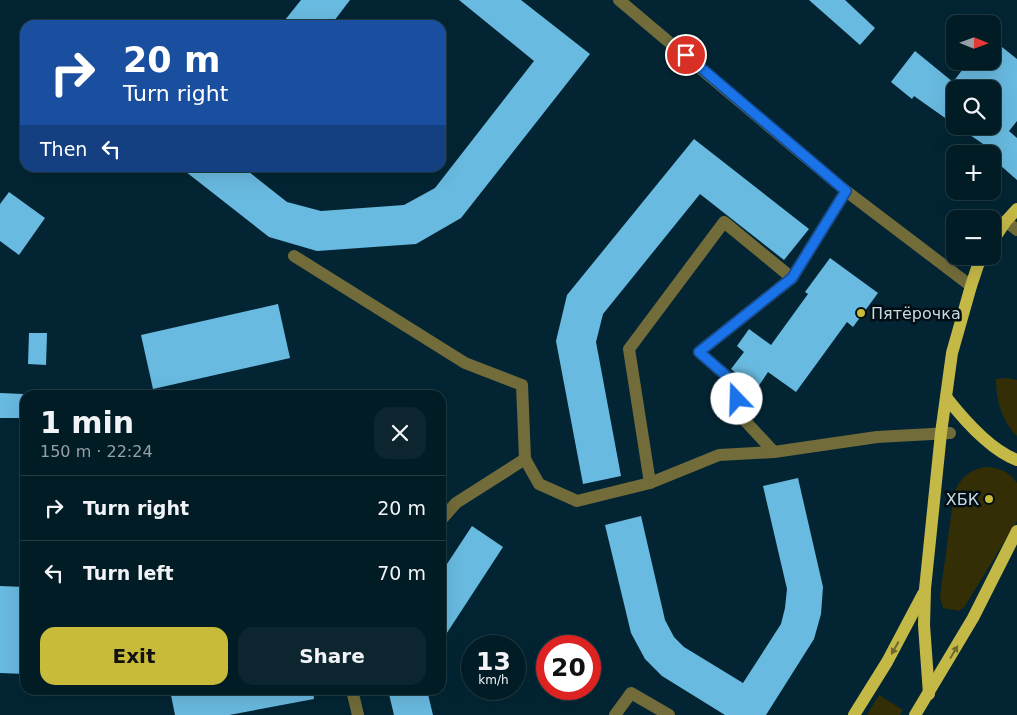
<!DOCTYPE html>
<html lang="en">
<head>
<meta charset="utf-8">
<style>
	:root { --surface:#021c26; --page:#0c252e; --text:#f1f3f6; --muted:#96a1a7; --line:#233a43; --accent:#c9bb3a }
	body { margin:0; font-family:"DejaVu Sans",sans-serif; background:var(--page); color:var(--text); height:100vh; display:flex; flex-direction:column; font-size:19px; white-space:nowrap }
	* { box-sizing:border-box; margin:0 }
	p { font-size:16px; color:var(--muted) }
	.icon { flex:none; width:28px; height:28px; fill:none; stroke:currentColor; stroke-width:2; stroke-linecap:round; stroke-linejoin:round }
	.map { position:relative; flex:1; overflow:hidden }
	.details { position:absolute; left:20px; top:390px; width:426px; height:305px; display:flex; flex-direction:column; background:var(--surface); border-radius:15px; box-shadow:0 5px 20px #0002,0 0 0 1px var(--line) }
	.details>* { flex:none }
	.banner { position:absolute; left:20px; top:20px; width:426px; height:152px; border-radius:15px; box-shadow:0 5px 20px #0002,0 0 0 1px var(--line); background:#1a4fa0; color:#fff; overflow:hidden }
	.needle { width:32px; rotate:91deg }
	.tools { position:absolute; left:946px; top:15px; display:grid; gap:10px }
	.tools a { display:grid; place-items:center; width:55px; height:55px; border-radius:10px; background:var(--surface); box-shadow:0 5px 20px #0002,0 0 0 1px var(--line); font-size:25px }
	.speed { position:absolute; left:461px; top:635px; display:flex; gap:10px; font-size:25px; font-weight:700; text-align:center }
	.speed>* { display:grid; place-content:center; width:65px; height:65px; border-radius:50%; background:var(--surface); box-shadow:0 5px 20px #0002,0 0 0 1px var(--line); line-height:1 }
	.speed small { font-size:12px; font-weight:400 }
	.speed .limit { border:8px solid #d22; background:#fff; color:#111 }
	.pin { position:absolute; display:grid; place-items:center; width:42px; height:42px; color:#fff; margin:-21px; border:2px solid #fff; border-radius:50%; box-shadow:0 1px 5px #0007 }
	.me { position:absolute; width:55px; margin:-28px; rotate:339deg; stroke-linejoin:round; filter:drop-shadow(0 0 4px #0008) }
	.turn { display:flex; align-items:center; gap:18px; height:105px; padding:0 20px; font-size:22px }
	.turn .icon { width:65px; height:65px; stroke-width:2.5 }
	.turn b { display:block; font-size:35px; line-height:42px }
	.then { display:flex; align-items:center; height:48px; padding:0 20px; background:#0003; gap:10px; font-size:19px }
	.round { display:grid; place-items:center; flex:none; width:52px; height:52px; border-radius:15px; background:var(--page) }
	.overview { display:flex; align-items:center; justify-content:space-between; height:85px; padding:0 20px }
	h1 { font-size:30px; font-weight:600; line-height:38px }
	.button { display:flex; gap:10px; margin-top:auto; padding:10px 20px }
	.button a { flex:1; height:58px; border-radius:15px; background:var(--accent); color:#111; font-size:20px; font-weight:600; line-height:58px; text-align:center }
	.button a+a { background:var(--page); color:var(--text) }
	ul { padding:0; list-style:none }
	li { display:flex; align-items:center; gap:15px; height:65px; padding:0 20px; border-top:1px solid var(--line) }
	li div { flex:1 }
	li b { display:block; font-size:19px }
	li em { font-style:normal }
	.map>svg:first-child { display:block }
	.green { fill:#332e05 }
	.building { fill:#69bae0 }
	.lines { fill:none; stroke-linecap:round; stroke-linejoin:round }
	.minor { stroke:#726c3a; stroke-width:12 }
	.major { stroke:#c4b847; stroke-width:12 }
	.oneway { fill:#6d6b30 }
	.route-casing { stroke:#114b97; stroke-width:12 }
	.route { stroke:#1a73e8; stroke-width:9 }
	.poi-dot { fill:#c9bb3a; stroke:#020d13; stroke-width:2 }
	.labels { text-anchor:middle; stroke-width:5; stroke-linejoin:round; paint-order:stroke }
	.poi-label { font-size:16px; fill:#c7d9e2; stroke:#020d13; text-anchor:start }
</style>
</head>
<body>
<div class="map">
<svg width="1017" height="715" viewBox="0 0 1017 715">
	<rect width="100%" height="100%" fill="#032533"/>
	<g class="green">
		<path d="M1008 378 1017 380V436C1002 422 996 400 996 379Z"/>
		<path d="M984 467C998 467 1009 471 1017 483V521L965 606 959 611 943 608 940 597 954 494C959 479 968 471 984 467Z"/>
		<polygon points="879,695 903,710 900,715 867,715"/>
	</g>
	<g class="building">
		<polygon points="301,0 350,0 331,25 281,25"/>
		<polygon points="459,0 521,0 590,54 461,218 416,244 317,251 269,237 181,168 244,168 287,202 321,211 404,205 435,188 534,61"/>
		<polygon points="809,0 845,0 875,28 860,45"/>
		<polygon points="992,39 1017,59 1017,121 1009,131 1017,138 1017,180 992,158 992,154 988,154 983,150 986,146 957,126 992,126 992,89 955,89 955,125 914,96 912,99 891,82 915,51 953,82 969,61 992,61"/>
		<polygon points="694,139 809,229 784,260 700,194 603,314 596,342 621,476 583,484 556,341 567,295"/>
		<polygon points="9,192 45,218 19,255 0,241 0,204"/>
		<polygon points="830,258 878,293 853,327 847,322 796,392 768,372 756,390 731,369 744,352 737,346 749,329 771,345 808,294 805,292"/>
		<polygon points="278,304 290,358 153,389 141,335"/>
		<polygon points="29,333 47,333 46,365 28,364"/>
		<polygon points="0,393 23,394 22,418 0,418"/>
		<polygon points="798,478 823,587 821,614 814,639 766,715 725,715 662,676 645,659 631,633 605,525 641,516 665,620 674,637 684,647 743,683 781,624 785,608 787,589 763,486"/>
		<polygon points="472,526 503,547 441,642 441,573"/>
		<polygon points="0,586 25,587 25,674 0,673"/>
		<polygon points="170,690 313,690 314,699 229,715 175,715"/>
		<polygon points="388,690 427,690 433,715 394,715"/>
	</g>
	<g class="lines">
		<g class="minor">
			<polyline points="619,0 846,191 971,286"/>
			<polyline points="1006,221 1017,230"/>
			<polyline points="294,256 465,363 522,385 525,459"/>
			<polyline points="792,278 846,191"/>
			<polyline points="650,483 719,455 774,452"/>
			<polyline points="441,520 456,503 525,459 539,484 577,501 650,483 629,349 724,222 792,278 699,352 738,386 736,411 774,452 877,437 950,433 941,433"/>
			<polyline points="352,690 358,715"/>
			<polyline points="615,715 631,693 669,715"/>
		</g>
		<g class="major">
			<polyline points="992,242 1006,221 1017,209"/>
			<path d="M946 397C964 420 990 450 1017 460"/>
			<polyline points="929,694 924,625 925,589 941,433 952,353 971,286 978,265 984,256"/>
			<polyline points="854,715 887,662 923,594"/>
			<polyline points="915,715 973,618 1017,531"/>
		</g>
	</g>
	<defs><path id="oneway-solid" d="M-6-.8H1V-3.2L6.5 0L1 3.2V.8H-6Z" transform="scale(1.25)"/></defs>
	<g class="oneway">
		<use href="#oneway-solid" transform="translate(895 648) rotate(119)"/>
		<use href="#oneway-solid" transform="translate(954 652) rotate(-59)"/>
	</g>
	<g class="lines">
		<defs>
			<polyline id="route" points="686,55 846,191 792,278 699,352 738,386 737,399"/>
		</defs>
		<use href="#route" class="route-casing"/>
		<use href="#route" class="route"/>
	</g>
	<g class="poi-dot">
		<circle cx="861" cy="313" r="5"/>
		<circle cx="989" cy="499" r="5"/>
	</g>
	<g class="labels">
		<g class="poi-label">
			<text x="871" y="319">Пятёрочка</text>
			<text x="979" y="505" text-anchor="end">ХБК</text>
		</g>
	</g>
</svg>
<div class="tools">
<a><svg class="needle" viewBox="-14 -14 28 28"><path d="M0-13l5 13h-10z" fill="#e53935"/><path d="M0 13l5-13h-10z" fill="#96a1a7"/></svg></a>
<a><svg class="icon" aria-label="search" viewBox="0 0 24 24"><circle cx="10" cy="10" r="6"/><path d="M15 15l6 6"/></svg></a>
<a>+</a>
<a>−</a>
</div>
<div class="speed"><div>13<small>km/h</small></div><div class="limit">20</div></div>
<div class="pin" style="left:686px;top:55px;background:#d93025"><svg class="icon" aria-label="arrive" viewBox="0 0 24 24"><path d="M6 21V4h12l-3 4 3 4H6"/></svg></div>
<svg class="me" style="left:737px;top:399px" viewBox="-20 -20 40 40"><circle r="19" fill="#fff"/><path d="M0-13L10 11 0 6-10 11z" fill="#1a73e8"/></svg>
<div class="banner">
<div class="turn"><svg class="icon" aria-label="right" viewBox="0 0 24 24"><path d="M7 20v-9h11M14 6l5 5-5 5"/></svg><div><b>20 m</b>Turn right</div></div>
<div class="then">Then<svg class="icon" aria-label="left" viewBox="0 0 24 24"><path d="M17 20v-9H6M10 6l-5 5 5 5"/></svg></div>
</div>
<section class="details">
<div class="overview"><div><h1>1 min</h1><p>150 m · 22:24</p></div><a class="round"><svg class="icon" aria-label="close" viewBox="0 0 24 24"><path d="M6 6l12 12M18 6L6 18"/></svg></a></div>
<ul>
<li><svg class="icon" aria-label="right" viewBox="0 0 24 24"><path d="M7 20v-9h11M14 6l5 5-5 5"/></svg><div><b>Turn right</b></div><em>20 m</em></li>
<li><svg class="icon" aria-label="left" viewBox="0 0 24 24"><path d="M17 20v-9H6M10 6l-5 5 5 5"/></svg><div><b>Turn left</b></div><em>70 m</em></li>
</ul>
<div class="button"><a>Exit</a><a>Share</a></div>
</section>
</div>
</body>
</html>
